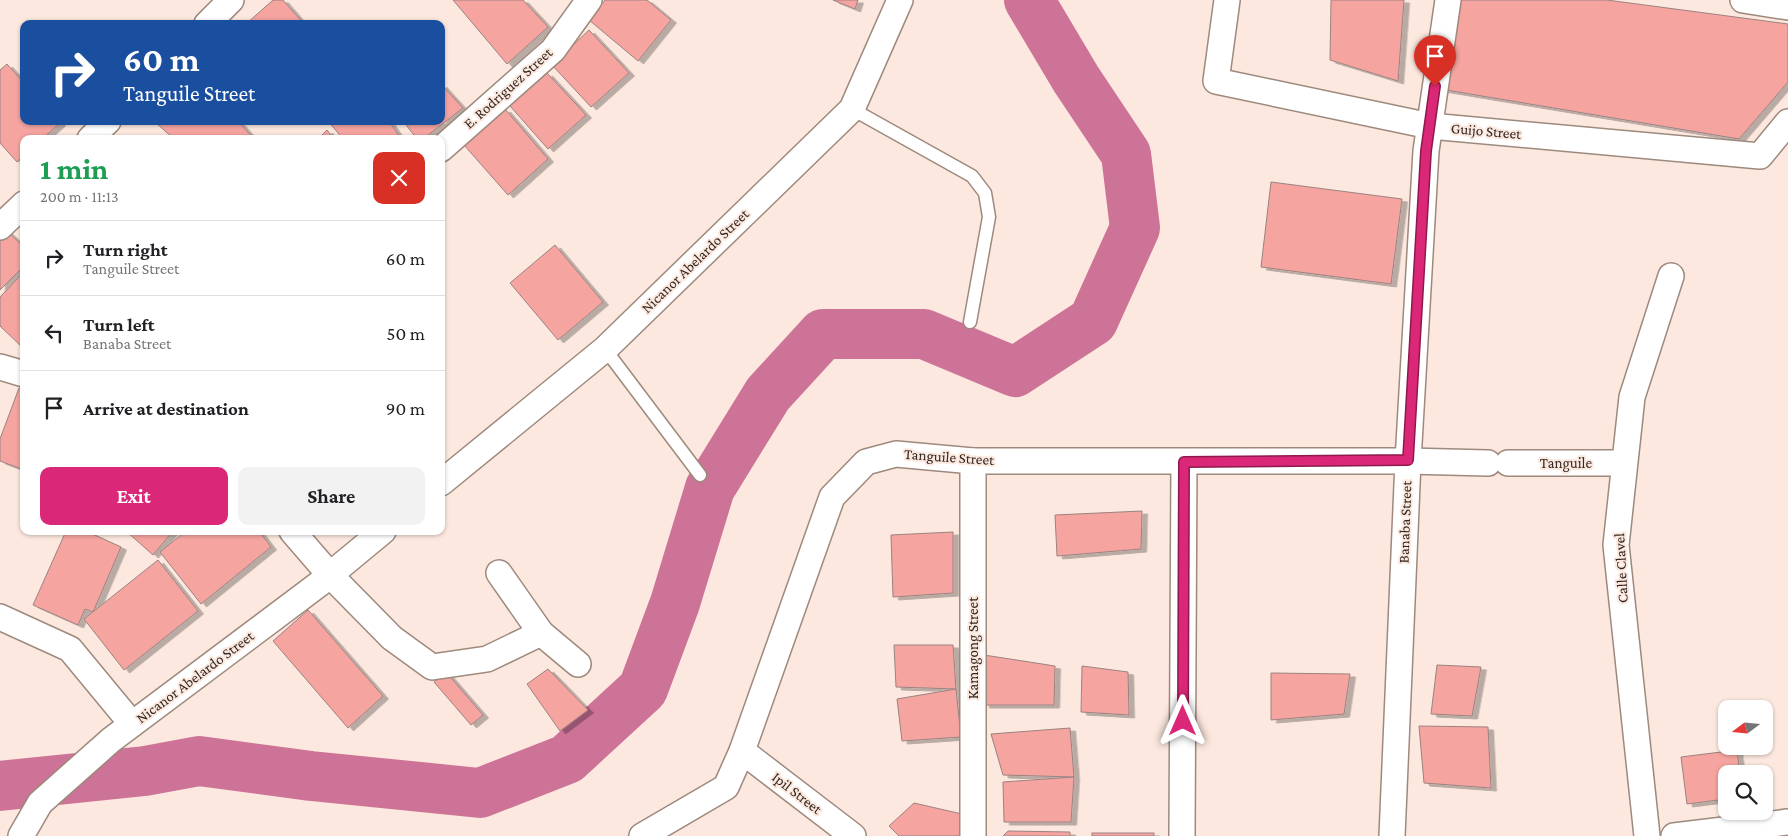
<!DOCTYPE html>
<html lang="en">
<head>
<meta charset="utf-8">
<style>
	:root { --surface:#fff; --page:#f2f2f2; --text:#202124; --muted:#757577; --line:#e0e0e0; --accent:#db2777 }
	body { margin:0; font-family:"Crimson Pro",serif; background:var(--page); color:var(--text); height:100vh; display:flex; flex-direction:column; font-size:19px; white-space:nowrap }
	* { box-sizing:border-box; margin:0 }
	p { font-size:16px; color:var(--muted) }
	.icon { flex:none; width:28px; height:28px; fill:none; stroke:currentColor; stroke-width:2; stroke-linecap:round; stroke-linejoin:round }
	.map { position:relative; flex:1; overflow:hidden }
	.drawer { position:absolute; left:20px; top:135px; width:425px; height:400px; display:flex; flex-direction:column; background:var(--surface); border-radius:10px; box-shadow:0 1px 4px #0004 }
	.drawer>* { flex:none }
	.hud { position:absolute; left:20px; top:20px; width:425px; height:105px; border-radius:10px; box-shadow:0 1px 4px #0004; background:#1a4fa0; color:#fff; overflow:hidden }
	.needle { width:32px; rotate:254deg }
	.controls { position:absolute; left:1718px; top:700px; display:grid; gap:10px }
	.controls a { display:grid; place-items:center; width:55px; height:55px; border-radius:10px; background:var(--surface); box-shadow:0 1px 4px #0004; font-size:25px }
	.pin { position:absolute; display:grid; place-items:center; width:42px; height:42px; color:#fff; margin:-51px -21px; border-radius:50% 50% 50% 0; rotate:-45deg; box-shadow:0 0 5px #0007 }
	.pin .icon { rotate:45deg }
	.me { position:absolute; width:55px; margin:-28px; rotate:0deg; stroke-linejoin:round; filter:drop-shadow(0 0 4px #0008) }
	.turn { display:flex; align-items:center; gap:18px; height:105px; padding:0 20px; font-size:22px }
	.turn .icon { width:65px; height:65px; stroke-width:2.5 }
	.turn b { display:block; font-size:35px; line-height:42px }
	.round { display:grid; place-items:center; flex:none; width:52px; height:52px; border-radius:10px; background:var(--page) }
	.headline { display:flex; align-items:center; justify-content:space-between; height:85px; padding:0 20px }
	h1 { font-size:30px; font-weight:700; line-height:38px; color:#1e9e55 }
	.primary-button { display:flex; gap:10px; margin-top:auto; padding:10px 20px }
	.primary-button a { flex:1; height:58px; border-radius:10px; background:var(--accent); color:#fff; font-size:20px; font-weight:700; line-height:58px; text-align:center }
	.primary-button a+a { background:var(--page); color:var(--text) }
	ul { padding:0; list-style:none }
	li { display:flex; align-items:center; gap:15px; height:75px; padding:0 20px; border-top:1px solid var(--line) }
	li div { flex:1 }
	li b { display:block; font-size:19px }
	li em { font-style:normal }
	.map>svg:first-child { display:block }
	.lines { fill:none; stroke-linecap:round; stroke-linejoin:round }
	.river { stroke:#cd7398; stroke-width:50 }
	.building { fill:#f5a4a0; stroke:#9b8280; filter:url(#shadow) }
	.service-casing { stroke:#9e897d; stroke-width:15 }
	.minor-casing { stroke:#9e897d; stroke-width:28 }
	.service { stroke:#fff; stroke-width:12 }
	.minor { stroke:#fff; stroke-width:25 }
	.route-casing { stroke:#8e194d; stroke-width:12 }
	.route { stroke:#db2777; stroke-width:9 }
	.labels { text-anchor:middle; stroke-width:4; stroke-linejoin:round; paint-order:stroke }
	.street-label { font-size:15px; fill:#312823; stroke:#fce8de }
</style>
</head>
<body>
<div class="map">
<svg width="1788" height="836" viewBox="0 0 1788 836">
	<defs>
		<filter id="shadow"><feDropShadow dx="5.5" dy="3" stdDeviation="0" flood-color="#0004"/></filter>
	</defs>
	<rect width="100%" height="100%" fill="#fce8de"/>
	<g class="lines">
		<polyline class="river" points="0,786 145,771 199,761 311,776 480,793 567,759 643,689 675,603 710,488 768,394 823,334 924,334 1015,372 1093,321 1135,228 1126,154 1076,79 1029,0"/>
	</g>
	<g class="building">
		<polygon points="273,0 283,0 304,24 246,24"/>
		<polygon points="453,0 523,0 548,27 507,64"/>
		<polygon points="605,0 647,0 671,20 638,61 589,20"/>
		<polygon points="833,0 858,0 855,9"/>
		<polygon points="1331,0 1404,0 1398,81 1330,60"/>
		<polygon points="1455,0 1607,0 1788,24 1788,82 1739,139 1440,89"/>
		<polygon points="589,30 629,73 591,107 552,65"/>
		<polygon points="7,64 24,83 24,121 58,121 60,123 42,139 24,139 24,155 17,162 0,143 0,70"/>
		<polygon points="547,73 586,115 548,149 510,106"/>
		<polygon points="441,84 463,108 423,139 417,139 403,121 441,121"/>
		<polygon points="505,109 548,159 508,195 464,145"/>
		<polygon points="238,121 254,139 174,139 155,122"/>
		<polygon points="328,121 389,121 401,139 343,139"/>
		<polygon points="327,130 334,139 318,139"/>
		<polygon points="1271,182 1402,199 1391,284 1261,267"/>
		<polygon points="6,230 24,247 24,266 0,290 0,235"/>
		<polygon points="555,245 603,302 558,340 510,283"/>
		<polygon points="21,275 24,278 23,348 0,326 0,297"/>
		<polygon points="19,388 24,390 24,470 0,461 0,439"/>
		<polygon points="1142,511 1141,549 1057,556 1055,515"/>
		<polygon points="66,531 86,531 121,547 93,612 85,609 78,625 33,605"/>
		<polygon points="126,531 173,531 153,555"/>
		<polygon points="186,531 259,531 271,547 201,604 160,552"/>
		<polygon points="953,532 953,593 893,597 891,535"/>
		<polygon points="158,560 198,611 124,670 84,619"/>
		<polygon points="308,610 383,696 348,728 273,641"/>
		<polygon points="894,645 953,645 956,689 896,687"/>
		<polygon points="984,655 1055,666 1054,705 984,705"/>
		<polygon points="1437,665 1481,667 1472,716 1431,714"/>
		<polygon points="1082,666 1128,672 1129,715 1081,712"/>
		<polygon points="548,669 588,710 560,731 527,684"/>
		<polygon points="446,672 483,715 471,725 434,682"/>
		<polygon points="1271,673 1350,674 1344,714 1271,720"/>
		<polygon points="956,689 961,737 902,741 897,699"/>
		<polygon points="1419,726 1488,727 1491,788 1424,783"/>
		<polygon points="1070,728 1074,777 1003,775 991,734"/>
		<polygon points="1737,750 1740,774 1726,774 1726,799 1687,804 1681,757"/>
		<polygon points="1074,777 1071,822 1004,822 1003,782"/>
		<polygon points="914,803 962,814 962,836 899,836 889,826"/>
		<polygon points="1008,831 1070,832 1070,836 1003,836"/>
		<rect x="1092" y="833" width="62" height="3"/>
	</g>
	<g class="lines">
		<defs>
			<g id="service">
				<polyline points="852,109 972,176 985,193 989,217 970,322"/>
				<polyline points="605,349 700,475"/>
			</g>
			<g id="minor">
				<polyline points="1227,0 1216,81 1430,126 1760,156 1788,122"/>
				<polyline points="1743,0 1788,7"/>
				<polyline points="207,24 231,0"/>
				<polyline points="90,139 108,121"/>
				<polyline points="441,149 553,50 589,0"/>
				<polyline points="0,227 24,204"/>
				<polyline points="0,367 24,374"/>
				<polyline points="1508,463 1624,463"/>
				<polyline points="441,483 605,349 852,109 900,0"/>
				<polyline points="292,531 330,575 392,638 432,667 487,659 541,633"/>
				<polyline points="499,573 541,633 578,664"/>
				<polyline points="0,617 70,649 132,724"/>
				<polyline points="742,751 853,836"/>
				<polyline points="21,836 40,803 111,740 319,584 383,531"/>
				<polyline points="642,836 726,787 742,751 832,497 866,462 896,454 973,461 1408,461 1488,463"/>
				<polyline points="973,836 973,461"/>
				<polyline points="1182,836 1184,462"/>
				<polyline points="1392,836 1408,461 1426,151 1448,0"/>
				<polyline points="1647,836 1616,545 1632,397 1671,276"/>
				<polyline points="1674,836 1788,822"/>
			</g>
		</defs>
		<use href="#service" class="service-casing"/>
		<use href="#minor" class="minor-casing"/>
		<use href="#service" class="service"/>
		<use href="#minor" class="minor"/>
	</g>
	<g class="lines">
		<defs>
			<polyline id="route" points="1183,721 1184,462 1408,460 1426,151 1435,86"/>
		</defs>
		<use href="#route" class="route-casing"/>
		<use href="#route" class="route"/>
	</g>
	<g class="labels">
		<g class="street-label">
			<text transform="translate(508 88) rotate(-42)" y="5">E. Rodriguez Street</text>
			<text transform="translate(1486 131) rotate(5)" y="5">Guijo Street</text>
			<text transform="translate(695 261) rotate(-44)" y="5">Nicanor Abelardo Street</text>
			<text transform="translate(949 457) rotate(4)" y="5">Tanguile Street</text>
			<text x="1566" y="468">Tanguile</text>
			<text transform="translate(1405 522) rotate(-88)" y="5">Banaba Street</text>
			<text transform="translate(1621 568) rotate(-93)" y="5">Calle Clavel</text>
			<text transform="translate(973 648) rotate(-90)" y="5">Kamagong Street</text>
			<text transform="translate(195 677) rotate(-37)" y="5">Nicanor Abelardo Street</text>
			<text transform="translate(797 793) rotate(38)" y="5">Ipil Street</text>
		</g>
	</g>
</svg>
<div class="controls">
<a><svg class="needle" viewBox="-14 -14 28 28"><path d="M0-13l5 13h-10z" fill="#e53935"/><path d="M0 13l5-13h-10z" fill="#757577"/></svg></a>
<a><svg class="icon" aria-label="search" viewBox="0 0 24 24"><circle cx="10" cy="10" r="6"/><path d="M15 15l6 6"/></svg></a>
</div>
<div class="pin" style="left:1435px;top:86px;background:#d93025"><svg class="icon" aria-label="arrive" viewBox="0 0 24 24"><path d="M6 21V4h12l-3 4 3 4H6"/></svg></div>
<svg class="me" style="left:1183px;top:721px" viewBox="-20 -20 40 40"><path d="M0-17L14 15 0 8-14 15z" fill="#db2777" stroke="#fff" stroke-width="4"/></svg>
<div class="hud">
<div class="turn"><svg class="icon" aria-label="right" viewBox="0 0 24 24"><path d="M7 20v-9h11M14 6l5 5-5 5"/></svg><div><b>60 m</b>Tanguile Street</div></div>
</div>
<section class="drawer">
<div class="headline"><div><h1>1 min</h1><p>200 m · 11:13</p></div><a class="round" style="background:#d93025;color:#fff"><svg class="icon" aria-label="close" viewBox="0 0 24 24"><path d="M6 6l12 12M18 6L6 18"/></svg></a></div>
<ul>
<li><svg class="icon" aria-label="right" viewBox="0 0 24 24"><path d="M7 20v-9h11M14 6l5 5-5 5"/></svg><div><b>Turn right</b><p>Tanguile Street</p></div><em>60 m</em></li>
<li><svg class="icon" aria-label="left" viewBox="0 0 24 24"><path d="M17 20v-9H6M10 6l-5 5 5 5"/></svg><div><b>Turn left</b><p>Banaba Street</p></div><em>50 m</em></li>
<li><svg class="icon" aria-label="arrive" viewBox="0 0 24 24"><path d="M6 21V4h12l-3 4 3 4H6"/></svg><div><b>Arrive at destination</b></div><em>90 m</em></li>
</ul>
<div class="primary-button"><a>Exit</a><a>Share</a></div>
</section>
</div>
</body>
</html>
